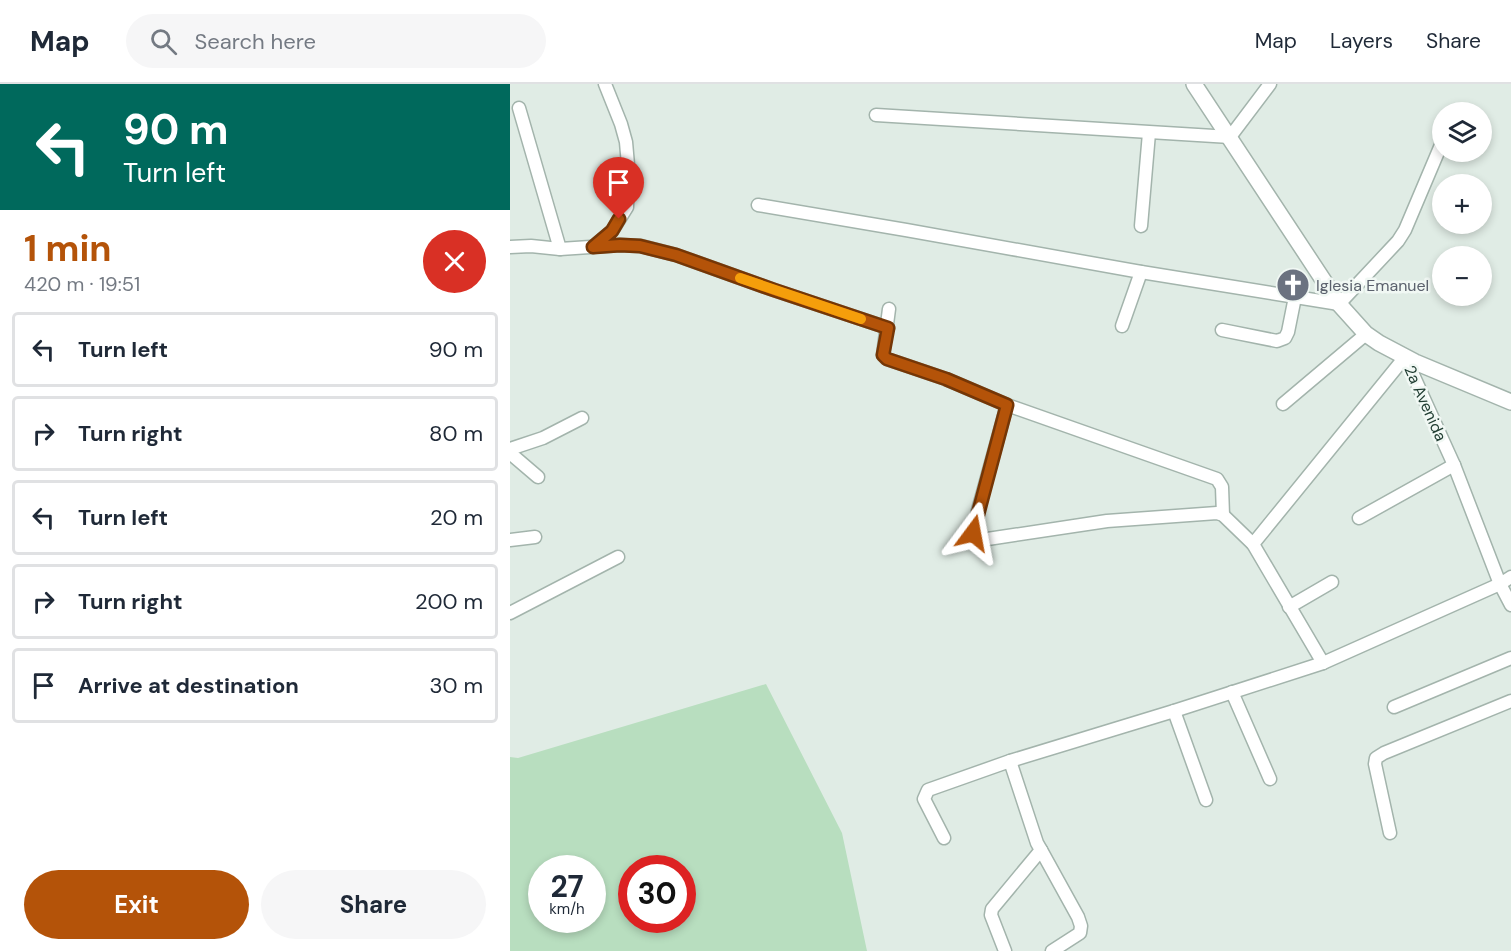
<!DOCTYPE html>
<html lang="en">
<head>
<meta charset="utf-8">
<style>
	:root { --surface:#fff; --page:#f6f6f7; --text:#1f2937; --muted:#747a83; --line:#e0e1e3; --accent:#b45309 }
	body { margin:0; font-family:"DM Sans",sans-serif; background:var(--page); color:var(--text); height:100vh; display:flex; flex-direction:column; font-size:22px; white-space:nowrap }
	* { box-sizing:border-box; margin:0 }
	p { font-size:20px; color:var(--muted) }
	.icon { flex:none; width:33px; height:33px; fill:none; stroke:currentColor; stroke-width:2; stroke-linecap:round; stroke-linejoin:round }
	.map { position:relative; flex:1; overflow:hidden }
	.sheet { display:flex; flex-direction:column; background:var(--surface); width:510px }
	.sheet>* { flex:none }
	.banner { background:#00695c; color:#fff; overflow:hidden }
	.fabs { position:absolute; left:922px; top:18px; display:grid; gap:12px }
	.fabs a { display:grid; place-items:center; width:60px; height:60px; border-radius:50%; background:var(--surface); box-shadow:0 3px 9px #0003; font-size:30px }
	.speed { position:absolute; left:18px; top:771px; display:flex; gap:12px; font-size:30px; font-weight:700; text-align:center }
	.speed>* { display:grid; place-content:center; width:78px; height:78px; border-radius:50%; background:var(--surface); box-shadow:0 3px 9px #0003; line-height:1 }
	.speed small { font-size:15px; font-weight:400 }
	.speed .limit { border:9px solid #d22; background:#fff; color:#111 }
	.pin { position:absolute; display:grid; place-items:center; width:51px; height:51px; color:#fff; margin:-62px -26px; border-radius:50% 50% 50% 0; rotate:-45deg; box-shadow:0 0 6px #0007 }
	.pin .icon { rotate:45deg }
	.me { position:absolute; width:66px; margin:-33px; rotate:13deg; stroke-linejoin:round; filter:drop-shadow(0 0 4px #0008) }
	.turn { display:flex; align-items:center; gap:21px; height:126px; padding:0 24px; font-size:27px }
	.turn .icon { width:78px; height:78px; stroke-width:2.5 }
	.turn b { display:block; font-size:42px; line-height:51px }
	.round { display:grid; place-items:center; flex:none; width:63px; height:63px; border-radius:32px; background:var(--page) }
	.summary { display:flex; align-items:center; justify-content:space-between; height:102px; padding:0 24px }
	h1 { font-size:36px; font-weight:700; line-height:45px; color:var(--accent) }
	.primary-button { display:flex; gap:12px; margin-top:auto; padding:12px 24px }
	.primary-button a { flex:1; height:69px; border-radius:36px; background:var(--accent); color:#fff; font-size:24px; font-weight:700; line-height:69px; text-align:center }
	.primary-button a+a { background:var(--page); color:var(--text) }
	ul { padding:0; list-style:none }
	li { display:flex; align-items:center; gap:18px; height:75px; margin:0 12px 9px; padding:0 12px; border:3px solid var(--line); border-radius:6px }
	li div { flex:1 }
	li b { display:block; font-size:22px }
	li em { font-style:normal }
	header { display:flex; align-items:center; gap:36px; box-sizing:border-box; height:84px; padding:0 30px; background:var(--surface); border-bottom:2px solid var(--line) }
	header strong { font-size:28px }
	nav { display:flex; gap:33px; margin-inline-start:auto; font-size:21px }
	.search { width:420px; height:54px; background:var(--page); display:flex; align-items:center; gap:15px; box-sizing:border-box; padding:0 21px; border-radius:33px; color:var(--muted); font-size:22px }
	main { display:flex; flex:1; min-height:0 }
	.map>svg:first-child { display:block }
	.green { fill:#b8debf; fill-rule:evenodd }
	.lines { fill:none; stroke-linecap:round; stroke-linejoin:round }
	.minor-casing { stroke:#a3b4ac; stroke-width:15 }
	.tertiary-casing { stroke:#a3b4ac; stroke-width:18 }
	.minor { stroke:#fff; stroke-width:12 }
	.tertiary { stroke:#fff; stroke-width:15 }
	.route-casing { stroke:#753606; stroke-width:15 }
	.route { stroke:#b45309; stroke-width:10 }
	.slow { stroke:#f59e0b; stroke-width:10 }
	.labels { text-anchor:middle; stroke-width:5; stroke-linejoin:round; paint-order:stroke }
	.worship-label { font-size:16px; fill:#5b616d; stroke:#f1f8f4; text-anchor:start }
	.street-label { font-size:16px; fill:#203d32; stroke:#f1f8f4 }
</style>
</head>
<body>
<header>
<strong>Map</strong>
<div class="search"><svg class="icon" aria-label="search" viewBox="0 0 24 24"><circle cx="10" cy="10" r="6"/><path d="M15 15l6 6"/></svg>Search here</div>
<nav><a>Map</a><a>Layers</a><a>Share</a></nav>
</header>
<main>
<section class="sheet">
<div class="banner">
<div class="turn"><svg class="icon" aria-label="left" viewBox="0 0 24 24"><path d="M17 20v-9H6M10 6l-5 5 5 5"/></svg><div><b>90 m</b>Turn left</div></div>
</div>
<div class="summary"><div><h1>1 min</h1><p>420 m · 19:51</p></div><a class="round" style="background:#d93025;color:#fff"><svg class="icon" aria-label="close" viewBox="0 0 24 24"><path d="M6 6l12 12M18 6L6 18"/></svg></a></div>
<ul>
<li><svg class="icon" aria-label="left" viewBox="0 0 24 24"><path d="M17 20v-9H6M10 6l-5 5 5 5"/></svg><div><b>Turn left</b></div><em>90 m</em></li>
<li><svg class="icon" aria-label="right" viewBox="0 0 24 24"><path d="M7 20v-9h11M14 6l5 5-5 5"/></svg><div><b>Turn right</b></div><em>80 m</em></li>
<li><svg class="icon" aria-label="left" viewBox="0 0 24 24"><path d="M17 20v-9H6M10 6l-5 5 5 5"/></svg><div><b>Turn left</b></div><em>20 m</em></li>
<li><svg class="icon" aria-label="right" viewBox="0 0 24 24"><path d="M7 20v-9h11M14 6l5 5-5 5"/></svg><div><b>Turn right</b></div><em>200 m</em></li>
<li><svg class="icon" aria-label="arrive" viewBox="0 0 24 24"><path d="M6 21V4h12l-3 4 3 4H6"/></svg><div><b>Arrive at destination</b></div><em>30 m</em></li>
</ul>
<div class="primary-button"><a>Exit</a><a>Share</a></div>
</section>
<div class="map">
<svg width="1001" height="867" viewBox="0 0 1001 867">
	<rect width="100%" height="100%" fill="#e0ece5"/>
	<path class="green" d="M256 600 332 749 357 867H0V673L8 674ZM32 784H82V836H32ZM122 784H172V836H122Z"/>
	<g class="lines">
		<defs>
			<g id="minor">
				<polyline points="9,24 50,165"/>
				<polyline points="366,31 720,53 760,0"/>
				<polyline points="248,121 396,146 631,188 829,220 888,157 895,146 931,61"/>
				<polyline points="631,142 639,49"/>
				<polyline points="0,163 21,162 50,165 110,161 131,162 166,171 264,206 378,244"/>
				<polyline points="83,163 102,147 117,123 118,81 116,58 111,40 95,0"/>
				<polyline points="379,225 373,271 377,275 436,295 497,321 707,395 712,403 713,431"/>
				<polyline points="612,242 631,188"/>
				<polyline points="712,246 767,257 775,254 778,248 785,213"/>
				<polyline points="773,320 856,250"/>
				<polyline points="497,321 467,430 463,449 465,455 471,456 597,437 707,429 713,431 743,460 813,579"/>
				<polyline points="0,365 33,354 72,334"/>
				<polyline points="0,369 28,393"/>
				<polyline points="849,434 944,381"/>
				<polyline points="0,456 25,453"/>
				<polyline points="743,460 895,273 944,381 990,500 1001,521"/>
				<polyline points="779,523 822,498"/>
				<polyline points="0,529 108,473"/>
				<polyline points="722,608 760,695"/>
				<polyline points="884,623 1001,574"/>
				<polyline points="664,627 696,716"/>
				<polyline points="880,749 865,680 866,674 874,669 1001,617"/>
				<polyline points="434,754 414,715 418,706 500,677 664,627 813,579 990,500 1001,493"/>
				<polyline points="531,766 568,833 571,842 570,849 542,867"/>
				<polyline points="495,867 481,831 482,825 531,766 527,759 500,677"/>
			</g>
			<polyline id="tertiary" points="684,0 829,220 856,250 869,259 905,278 1001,318"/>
		</defs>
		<use href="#minor" class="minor-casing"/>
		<use href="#tertiary" class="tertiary-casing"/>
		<use href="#minor" class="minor"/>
		<use href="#tertiary" class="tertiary"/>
	</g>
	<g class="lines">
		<defs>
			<polyline id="route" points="109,135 102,147 83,163 110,161 130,162 166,171 264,206 378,244 373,271 377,275 436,295 497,321 463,449"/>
		</defs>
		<use href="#route" class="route-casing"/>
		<use href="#route" class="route"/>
		<polyline class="slow" points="230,194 351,235"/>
	</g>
	<defs>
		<symbol id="church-disc" viewBox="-11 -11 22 22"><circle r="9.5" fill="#6b7280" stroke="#f1f8f4"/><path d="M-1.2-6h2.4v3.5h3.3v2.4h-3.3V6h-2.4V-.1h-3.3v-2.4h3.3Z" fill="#fff"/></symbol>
	</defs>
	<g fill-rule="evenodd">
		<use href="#church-disc" x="764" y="182" width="38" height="38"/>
	</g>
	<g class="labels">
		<g class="worship-label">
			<text x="806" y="207">Iglesia Emanuel</text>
		</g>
		<g class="street-label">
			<text transform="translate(916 319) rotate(66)" y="6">2a Avenida</text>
		</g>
	</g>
</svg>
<div class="fabs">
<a><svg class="icon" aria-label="layers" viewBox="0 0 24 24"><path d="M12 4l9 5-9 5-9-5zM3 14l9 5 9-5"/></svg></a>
<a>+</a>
<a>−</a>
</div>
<div class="speed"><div>27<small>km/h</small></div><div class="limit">30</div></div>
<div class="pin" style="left:109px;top:135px;background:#d93025"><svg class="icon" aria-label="arrive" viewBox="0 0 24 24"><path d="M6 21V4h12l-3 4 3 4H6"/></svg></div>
<svg class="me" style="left:463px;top:449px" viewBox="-20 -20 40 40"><path d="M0-17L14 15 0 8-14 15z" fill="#b45309" stroke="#fff" stroke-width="4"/></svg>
</div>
</main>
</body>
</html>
